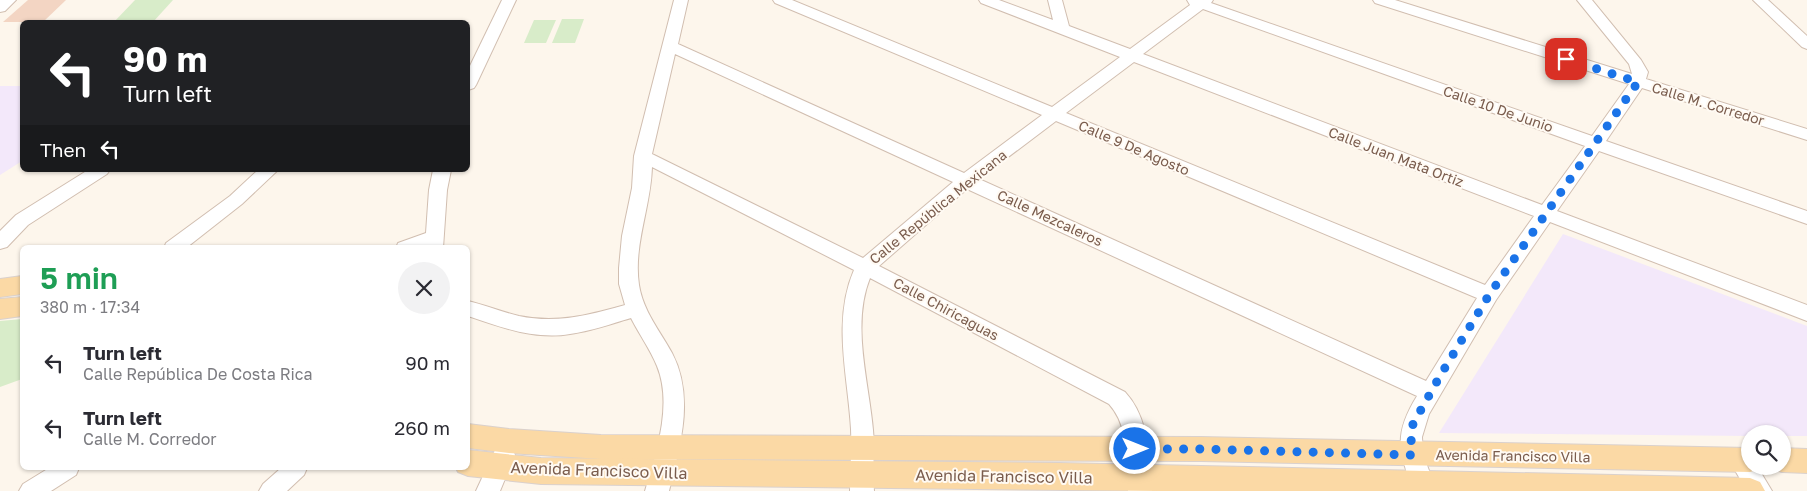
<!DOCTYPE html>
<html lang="en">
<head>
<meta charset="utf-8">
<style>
	:root { --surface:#fff; --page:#f2f2f3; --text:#2b2b33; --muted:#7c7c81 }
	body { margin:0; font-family:"Golos Text",sans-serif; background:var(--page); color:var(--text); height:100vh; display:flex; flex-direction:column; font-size:19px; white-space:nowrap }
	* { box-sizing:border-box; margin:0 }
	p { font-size:16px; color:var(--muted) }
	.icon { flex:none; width:28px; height:28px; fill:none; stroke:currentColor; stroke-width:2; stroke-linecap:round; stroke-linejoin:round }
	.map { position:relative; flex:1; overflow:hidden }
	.drawer { position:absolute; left:20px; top:245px; width:450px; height:225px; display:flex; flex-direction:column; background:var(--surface); border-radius:8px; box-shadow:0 1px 4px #0004 }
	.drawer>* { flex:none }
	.top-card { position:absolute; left:20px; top:20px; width:450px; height:152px; border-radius:8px; box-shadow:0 1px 4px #0004; background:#202124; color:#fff; overflow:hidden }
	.controls { position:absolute; left:1741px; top:425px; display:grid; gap:10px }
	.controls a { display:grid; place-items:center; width:50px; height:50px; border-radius:50%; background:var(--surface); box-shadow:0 1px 4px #0004; font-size:25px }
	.pin { position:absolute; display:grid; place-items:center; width:42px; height:42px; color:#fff; margin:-21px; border-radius:10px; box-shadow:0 2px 8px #0006 }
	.me { position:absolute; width:55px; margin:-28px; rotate:90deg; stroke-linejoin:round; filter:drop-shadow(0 0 4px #0008) }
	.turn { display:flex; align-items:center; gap:18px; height:105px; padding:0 20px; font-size:22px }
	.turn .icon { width:65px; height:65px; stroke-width:2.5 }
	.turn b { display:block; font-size:35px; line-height:42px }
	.then { display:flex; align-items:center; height:48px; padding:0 20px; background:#0003; gap:10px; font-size:19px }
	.round { display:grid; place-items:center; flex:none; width:52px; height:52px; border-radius:26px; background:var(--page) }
	.overview { display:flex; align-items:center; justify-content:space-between; height:85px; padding:0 20px }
	h1 { font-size:30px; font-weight:600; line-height:38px; color:#1e9e55 }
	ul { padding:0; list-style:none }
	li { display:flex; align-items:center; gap:15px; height:65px; padding:0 20px }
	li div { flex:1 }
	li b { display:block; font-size:19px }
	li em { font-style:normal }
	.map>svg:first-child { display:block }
	.education { fill:#f3e8fa }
	.green { fill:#d8ecc9 }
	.building { fill:#f3d5c3 }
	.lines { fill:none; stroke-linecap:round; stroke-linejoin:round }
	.minor-casing { stroke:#d1beb0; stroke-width:2 }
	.major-casing { stroke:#dad1cd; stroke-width:2 }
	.minor { fill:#fff; fill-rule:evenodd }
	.major { fill:#fbd9a5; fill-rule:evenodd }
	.route { stroke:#1a73e8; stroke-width:9; stroke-dasharray:0 16.2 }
	.labels { text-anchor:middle; stroke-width:4; stroke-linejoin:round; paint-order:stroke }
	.street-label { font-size:14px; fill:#7a5c4d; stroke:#fffaf3 }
	.near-street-label { font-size:16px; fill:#7a5c4d; stroke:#fffaf3 }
</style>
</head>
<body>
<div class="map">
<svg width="1807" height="491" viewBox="0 0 1807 491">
	<rect width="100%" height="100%" fill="#fdf6ec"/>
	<g class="education">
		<polygon points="0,86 22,86 22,161 0,175"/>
		<polygon points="1563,234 1807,326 1807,436 1783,436 1782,434 1750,434 1750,436 1439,433"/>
	</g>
	<g class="green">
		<polygon points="135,0 173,0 153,22 114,22"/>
		<polygon points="562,19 584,19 575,43 552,43"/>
		<polygon points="534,20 556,20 546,43 524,43"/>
		<polygon points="22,319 22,379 0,387 0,321"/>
	</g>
	<polygon class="building" points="28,0 66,0 43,22 3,22"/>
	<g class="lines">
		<defs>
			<g id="minor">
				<polygon points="0,0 16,0 5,11 0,12"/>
				<polygon points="502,0 516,0 476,85 474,88 468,90 468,70"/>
				<path d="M674 0H688L678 44 964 173 1042 115 775 3 773 0H792L1052 107 1120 57 981 3 979 0H999L1053 20 1048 0H1062L1069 26 1130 49 1190 5 1187 0H1213L1211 3 1592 136 1629 84 1375 3 1373 0H1395L1632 74 1629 64 1577 0H1592L1641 60 1648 72 1646 79 1807 129V140L1642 88 1606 141 1807 211V224L1599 151 1557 211 1807 305V321L1550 222 1496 300 1429 414 1422 437 1423 455 1437 491H1413C1399 450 1393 435 1417 396L967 189 879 266 1125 392C1150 419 1148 456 1152 491H1128C1126 462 1130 427 1109 404L870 278C851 325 869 382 873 430 875 450 872 471 874 491H850C850 470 852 450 851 429 848 376 832 321 854 270L652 167C651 207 633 245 639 285 643 311 660 331 672 353 695 397 680 446 669 491H645C656 453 673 405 657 366 650 349 639 334 631 318 611 324 591 331 570 334 535 340 500 327 468 316V301C485 305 502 312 519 316 557 324 589 315 625 305L619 284V268L622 236 632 188 634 156ZM1203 9 1585 146 1542 205 1143 54ZM675 54 953 182 863 258 652 154ZM1134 62 1534 216 1485 285 1066 113ZM1056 121 1477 298 1426 381 979 179Z"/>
				<polygon points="1753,0 1768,0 1807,36 1807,49 1802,47"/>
				<polygon points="88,170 110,170 107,174 28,225 7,247 0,249 0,231 16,215"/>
				<polygon points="258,170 278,170 242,204 186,248 164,248 166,243 230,196"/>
				<polygon points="433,170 451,170 447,190 443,248 396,248 398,243 426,233 429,190"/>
				<polygon points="504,445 512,448 515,455 500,491 476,491 496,448"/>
				<path d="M1740 450C1750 454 1750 456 1750 466H1757L1772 491H1747L1729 460 1732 453Z"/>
				<polygon points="49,468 79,468 76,475 51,491 19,491 23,484"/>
				<polygon points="281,468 307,468 304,475 287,491 259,491 263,484"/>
			</g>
			<g id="major">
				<polygon points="22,276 22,294 0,297 0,279"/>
				<polygon points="22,297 22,316 0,319 0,299"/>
				<polygon points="468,424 509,429 601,435 1201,437 1750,448 1750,466 1761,466 1760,469 1750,472 1201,461 601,459 509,453 468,448"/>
				<polygon points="1782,448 1807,449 1807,473 1782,472 1772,469 1771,466 1782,466"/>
				<polygon points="468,450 541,458 1059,463 1750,478 1760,482 1765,491 1159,491 541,484 468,476 458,472 456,468 468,468"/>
			</g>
		</defs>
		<use href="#minor" class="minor-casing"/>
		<use href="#major" class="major-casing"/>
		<use href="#minor" class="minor"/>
		<use href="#major" class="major"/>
	</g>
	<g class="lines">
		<polyline class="route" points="1135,449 1201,449 1412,455 1411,437 1413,424 1440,376 1489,295 1638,82 1566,59"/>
	</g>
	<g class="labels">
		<g class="street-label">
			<text transform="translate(1708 104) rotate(17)" y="5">Calle M. Corredor</text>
			<text transform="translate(1498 109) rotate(19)" y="5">Calle 10 De Junio</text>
			<text transform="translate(1134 148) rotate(23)" y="5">Calle 9 De Agosto</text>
			<text transform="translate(1396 157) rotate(21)" y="5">Calle Juan Mata Ortiz</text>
			<text transform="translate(938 207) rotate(-39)" y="5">Calle República Mexicana</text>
			<text transform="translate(1050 218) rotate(25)" y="5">Calle Mezcaleros</text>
			<text transform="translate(946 309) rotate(28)" y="5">Calle Chiricaguas</text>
			<text transform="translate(1513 456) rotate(1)" y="5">Avenida Francisco Villa</text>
		</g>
		<g class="near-street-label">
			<text transform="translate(599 470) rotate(2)" y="6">Avenida Francisco Villa</text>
			<text transform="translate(1004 476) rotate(1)" y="6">Avenida Francisco Villa</text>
		</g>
	</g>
</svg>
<div class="controls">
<a><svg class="icon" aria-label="search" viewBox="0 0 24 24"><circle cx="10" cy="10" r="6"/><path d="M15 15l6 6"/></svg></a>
</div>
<div class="pin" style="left:1566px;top:59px;background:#d93025"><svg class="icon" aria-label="arrive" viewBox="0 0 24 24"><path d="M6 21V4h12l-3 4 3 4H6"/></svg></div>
<svg class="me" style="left:1135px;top:449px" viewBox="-20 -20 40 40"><circle r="17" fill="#1a73e8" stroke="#fff" stroke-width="3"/><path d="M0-11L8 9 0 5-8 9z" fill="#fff"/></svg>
<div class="top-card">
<div class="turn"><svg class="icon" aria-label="left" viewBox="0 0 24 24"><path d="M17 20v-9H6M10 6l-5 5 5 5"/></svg><div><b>90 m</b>Turn left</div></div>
<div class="then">Then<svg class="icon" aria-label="left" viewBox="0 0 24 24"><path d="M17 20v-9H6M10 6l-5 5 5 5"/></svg></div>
</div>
<section class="drawer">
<div class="overview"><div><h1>5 min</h1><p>380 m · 17:34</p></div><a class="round"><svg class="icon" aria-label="close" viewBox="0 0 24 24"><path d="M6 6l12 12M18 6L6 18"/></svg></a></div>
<ul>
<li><svg class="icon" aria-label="left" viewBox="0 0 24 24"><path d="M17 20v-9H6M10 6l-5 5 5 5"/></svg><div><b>Turn left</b><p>Calle República De Costa Rica</p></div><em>90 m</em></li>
<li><svg class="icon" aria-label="left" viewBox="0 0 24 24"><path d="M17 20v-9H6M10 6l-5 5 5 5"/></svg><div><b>Turn left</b><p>Calle M. Corredor</p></div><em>260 m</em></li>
</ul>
</section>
</div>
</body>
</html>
